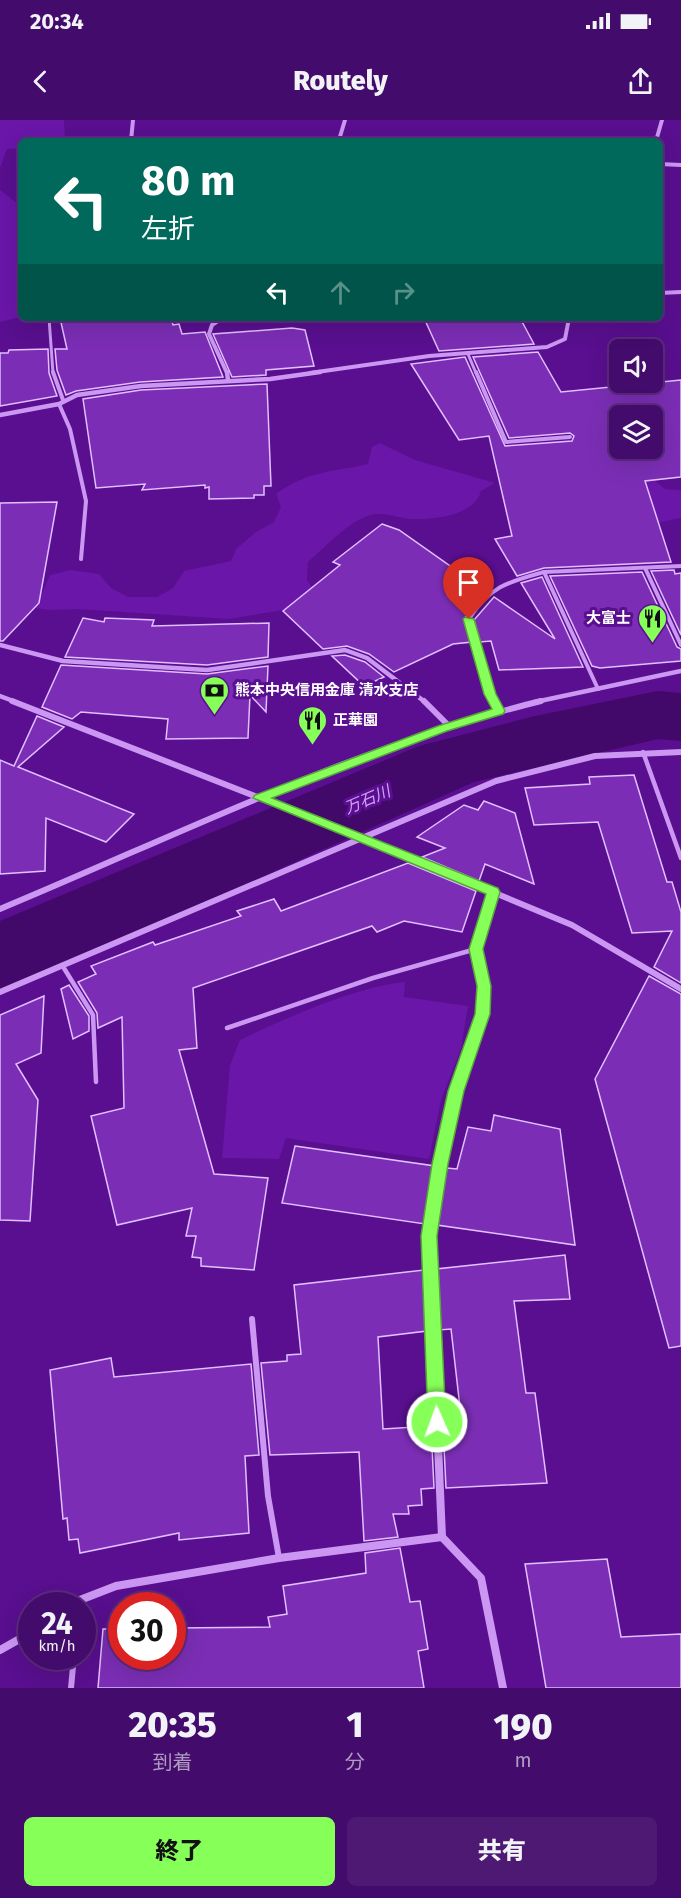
<!DOCTYPE html>
<html lang="ja">
<head>
<meta charset="utf-8">
<style>
	:root { --surface:#430b6b; --page:#4d1973; --text:#f1f3f6; --muted:#af9bc1; --line:#5b2b7e; --accent:#86ff59 }
	body { margin:0; font-family:"Fira Sans","Noto Sans JP",sans-serif; background:var(--page); color:var(--text); height:100vh; display:flex; flex-direction:column; font-size:22px; white-space:nowrap }
	* { box-sizing:border-box; margin:0 }
	p { font-size:20px; color:var(--muted) }
	.icon { flex:none; width:33px; height:33px; fill:none; stroke:currentColor; stroke-width:2; stroke-linecap:round; stroke-linejoin:round }
	.map { position:relative; height:1568px; overflow:hidden }
	.drawer { display:flex; flex-direction:column; background:var(--surface); flex:1 }
	.drawer>* { flex:none }
	.hud { position:absolute; left:18px; top:18px; width:645px; height:183px; border-radius:9px; box-shadow:0 6px 24px #0002,0 0 0 2px var(--line); background:#00695c; color:#fff; overflow:hidden }
	.tools { position:absolute; left:609px; top:219px; display:grid; gap:12px }
	.tools a { display:grid; place-items:center; width:54px; height:54px; border-radius:9px; background:var(--surface); box-shadow:0 6px 24px #0002,0 0 0 2px var(--line); font-size:30px }
	.speed { position:absolute; left:18px; top:1472px; display:flex; gap:12px; font-size:30px; font-weight:700; text-align:center }
	.speed>* { display:grid; place-content:center; width:78px; height:78px; border-radius:50%; background:var(--surface); box-shadow:0 6px 24px #0002,0 0 0 2px var(--line); line-height:1 }
	.speed small { font-size:15px; font-weight:400 }
	.speed .limit { border:9px solid #d22; background:#fff; color:#111 }
	.pin { position:absolute; display:grid; place-items:center; width:51px; height:51px; color:#fff; margin:-62px -26px; border-radius:50% 50% 50% 0; rotate:-45deg; box-shadow:0 0 6px #0007 }
	.pin .icon { rotate:45deg }
	.me { position:absolute; width:66px; margin:-33px; rotate:358deg; stroke-linejoin:round; filter:drop-shadow(0 0 4px #0008) }
	.turn { display:flex; align-items:center; gap:21px; height:126px; padding:0 24px; font-size:27px }
	.turn .icon { width:78px; height:78px; stroke-width:2.5 }
	.turn b { display:block; font-size:42px; line-height:51px }
	.lanes { display:flex; align-items:center; height:57px; padding:0 24px; background:#0003; justify-content:center; gap:30px; direction:ltr }
	.lanes .off { opacity:.35 }
	.eta { display:flex; justify-content:space-evenly; align-items:center; height:102px; text-align:center }
	.eta b { font-size:36px; font-weight:800; line-height:42px }
	.action { display:flex; gap:12px; margin-top:auto; padding:12px 24px }
	.action a { flex:1; height:69px; border-radius:9px; background:var(--accent); color:#111; font-size:24px; font-weight:800; line-height:69px; text-align:center }
	.action a+a { background:var(--page); color:var(--text) }
	.status { display:flex; justify-content:space-between; align-items:center; height:42px; padding:0 30px; background:var(--surface); direction:ltr }
	.status svg { height:16px; fill:currentColor }
	header { display:flex; justify-content:space-between; align-items:center; height:78px; padding:0 24px; background:var(--surface); font-size:27px; font-weight:800 }
	.map>svg:first-child { display:block }
	.green { fill:#6a16a9 }
	.lines { fill:none; stroke-linecap:round; stroke-linejoin:round }
	.river { fill:#42086a; fill-rule:evenodd }
	.building { fill:#7b2eb5; stroke:#e2bffe; stroke-width:1.5; fill-rule:evenodd }
	.service-far3 { stroke:#cb97f3; stroke-width:3 }
	.service-far2 { stroke:#cb97f3; stroke-width:4 }
	.service-far1 { stroke:#cb97f3; stroke-width:4.5 }
	.service { stroke:#cb97f3; stroke-width:6 }
	.minor-far3 { stroke:#cb97f3; stroke-width:4 }
	.minor-far2 { stroke:#cb97f3; stroke-width:4.5 }
	.minor-far1 { stroke:#cb97f3; stroke-width:6 }
	.minor { stroke:#cb97f3; stroke-width:8 }
	.route { fill:#86ff59; stroke:#57a63a; stroke-width:1.5 }
	.labels { text-anchor:middle; stroke-width:6; stroke-linejoin:round; paint-order:stroke }
	.poi-label { font-size:15px; font-weight:bold; fill:#fff; stroke:#590f8f; text-anchor:start }
	.water-label { font-size:16px; font-style:italic; fill:#d4a3fb; stroke:#590f8f }
</style>
</head>
<body>
<div class="status"><b>20:34</b><svg viewBox="0 0 49 12"><path d="M0 12V9h3v3zM5 12V6h3v6zM10 12V3h3v9zM15 12V0h3v12zM26 1h20v11H26zM47 4h2v5h-2z"/></svg></div>
<header><svg class="icon" aria-label="back" viewBox="0 0 24 24"><path d="M15 5l-7 7 7 7"/></svg>Routely<svg class="icon" aria-label="share" viewBox="0 0 24 24"><path d="M12 15V3M7 8l5-5 5 5M5 13v7h14v-7"/></svg></header>
<div class="map">
<svg width="681" height="1568" viewBox="0 0 681 1568">
	<rect width="100%" height="100%" fill="#590f8f"/>
	<g class="green">
		<polygon points="0,0 64,0 65,21 21,21 21,28 7,29 0,48"/>
		<polygon points="0,70 21,86 21,197 0,202"/>
		<path d="M380 323 415 340 495 363 481 371C475 395 435 400 413 399 400 399 384 391 371 395 348 401 326 427 308 442L307 460 317 475 306 486 229 499 78 489 50 490 0 483 41 476 50 455 70 450 99 454 111 468 128 477H157L173 468 184 451 231 441 236 429 256 412 274 402 281 387 276 374C309 350 330 353 368 344L372 327Z"/>
		<polygon points="599,348 651,357 665,369 681,370 681,398 661,402 644,399"/>
		<path d="M405 862 404 877 468 886 461 929 441 980 429 1039 286 1018 279 1039 222 1038 230 945 240 920C286 898 354 867 405 862Z"/>
	</g>
	<g class="lines">
		<polygon class="river" points="658,571 681,573 681,621 658,619 474,662 31,860 0,870 0,801 419,626 535,596"/>
	</g>
	<g class="building">
		<polygon points="60,198 122,198 123,201 171,198 173,205 179,204 182,214 205,212 223,257 140,262 76,271 66,275 57,250 55,229 67,229"/>
		<polygon points="424,198 520,198 534,224 439,231"/>
		<polygon points="292,208 305,210 314,246 266,250 266,255 232,257 213,214"/>
		<polygon points="48,229 49,253 57,276 0,286 0,233 8,233 9,230"/>
		<path d="M538 232 561 272 681 260V357L645 361 671 442 544 448 517 456 495 419 512 416 489 316 459 320 411 244 465 237 505 326 572 321 574 316 570 313 509 318 473 237ZM620 296H652V328H620Z"/>
		<polygon points="267,264 271,366 264,366 264,375 254,375 254,378 209,379 209,367 205,368 205,365 142,370 145,364 96,368 83,279 141,270"/>
		<polygon points="57,382 39,483 3,521 0,521 0,383"/>
		<polygon points="382,404 399,410 487,472 465,498 472,522 453,524 394,552 369,534 347,526 323,529 283,491 340,445 333,442"/>
		<polygon points="674,450 675,454 681,453 681,515 651,451"/>
		<polygon points="642,452 677,527 681,529 681,541 600,548 592,546 550,456"/>
		<polygon points="542,457 583,547 499,550 491,521 480,522 474,500 494,477 555,519 521,463"/>
		<polygon points="83,498 104,502 105,498 154,500 152,506 269,503 268,537 207,545 65,537"/>
		<polygon points="345,535 365,542 384,557 364,566 332,536"/>
		<polygon points="61,545 207,554 268,546 266,592 250,575 248,618 166,619 168,599 81,592 72,599 42,587"/>
		<polygon points="37,596 64,607 18,647 134,694 106,722 46,698 45,751 0,754 0,640 14,646"/>
		<polygon points="634,655 667,762 672,762 681,792 681,863 654,847 672,811 632,813 598,702 534,705 525,668 590,664 589,657"/>
		<polygon points="484,681 515,693 534,764 485,744 479,761 422,737 445,728 417,717 464,685 478,690"/>
		<polygon points="408,743 476,771 462,812 404,801 377,812 372,806 193,868 197,928 179,930 214,1054 268,1058 254,1150 201,1146 201,1138 192,1137 196,1116 186,1116 192,1088 117,1105 91,996 124,988 122,897 98,908 97,893 78,862 96,854 91,846 153,822 155,825 241,796 237,791 274,779 281,791"/>
		<polygon points="649,856 681,874 681,1226 669,1228 595,959"/>
		<polygon points="69,865 89,896 89,911 73,919 61,869"/>
		<polygon points="44,876 41,933 16,944 38,980 30,1101 0,1100 0,895"/>
		<polygon points="494,995 560,1009 575,1125 437,1105 447,1048 457,1049 468,1007 491,1011"/>
		<polygon points="295,1026 435,1046 425,1104 282,1083"/>
		<polygon points="565,1135 570,1179 514,1181 526,1273 535,1273 547,1363 446,1368 443,1306 462,1305 451,1209 439,1210 436,1149"/>
		<polygon points="424,1150 427,1211 378,1217 383,1309 431,1306 434,1368 421,1369 422,1385 408,1386 409,1394 393,1394 398,1417 364,1421 359,1332 270,1335 261,1243 287,1241 287,1235 301,1234 294,1165"/>
		<polygon points="111,1238 114,1257 251,1244 259,1335 245,1336 249,1413 179,1420 179,1413 80,1433 78,1419 69,1420 67,1398 63,1399 50,1250"/>
		<polygon points="400,1428 410,1482 420,1481 428,1529 418,1531 424,1568 98,1568 103,1509 122,1509 122,1536 172,1536 172,1508 270,1507 268,1497 287,1494 283,1466 366,1453 365,1433"/>
		<polygon points="607,1439 621,1517 681,1514 681,1568 546,1568 525,1444"/>
	</g>
	<g class="lines">
		<g class="service-far3">
			<polyline points="49,198 53,253"/>
			<polyline points="468,234 476,253"/>
		</g>
		<g class="service-far2">
			<polyline points="53,252 63,280"/>
			<polyline points="476,252 506,322 570,317"/>
			<polyline points="59,284 70,309 86,381 81,439"/>
			<polyline points="645,448 681,525"/>
			<polyline points="544,452 681,446"/>
			<path d="M494 582 469 499C490 466 508 462 544 452L598 569"/>
		</g>
		<g class="service-far1">
			<polyline points="494,581 499,591"/>
			<polyline points="643,632 681,738"/>
			<polyline points="62,845 93,895 96,962"/>
			<polyline points="227,908 373,858 476,829"/>
		</g>
		<g class="service">
			<polyline points="252,1199 268,1376 279,1438"/>
			<polyline points="71,1568 74,1536"/>
		</g>
		<g class="minor-far3">
			<polyline points="340,18 448,21"/>
			<polyline points="339,20 345,0"/>
			<polyline points="131,21 133,0"/>
			<polyline points="656,21 662,0"/>
			<polyline points="660,44 681,45"/>
			<polyline points="660,173 681,172"/>
			<polyline points="222,198 212,205 209,214 227,253"/>
			<polyline points="310,253 429,236 547,227 565,219 569,198"/>
		</g>
		<g class="minor-far2">
			<polyline points="227,252 228,260"/>
			<polyline points="0,295 59,284 77,275 141,266 270,259 320,252"/>
			<polyline points="0,525 63,541 207,550 345,530 367,538 425,582"/>
			<polyline points="0,576 16,582"/>
			<polyline points="535,582 681,551"/>
		</g>
		<g class="minor-far1">
			<polyline points="12,581 362,718 572,805 681,869"/>
			<polyline points="424,581 450,607"/>
			<path d="M0 789C178 715 353 627 541 581"/>
			<polyline points="0,872 496,661 595,636 681,632"/>
			<polyline points="447,1011 456,971 482,894 484,865 476,829 493,772"/>
		</g>
		<g class="minor">
			<polyline points="448,1009 429,1116 442,1417 481,1458 503,1568"/>
			<polyline points="67,1485 116,1466 279,1438 442,1417"/>
			<polyline points="0,1530 32,1512"/>
		</g>
	</g>
	<polygon class="route" points="465,497 474,499 496,574 505,591 503,594 447,611 272,678 498,768 500,772 483,829 491,866 490,894 464,971 448,1044 437,1116 446,1302 444,1308 437,1310 431,1308 428,1302 421,1116 432,1044 448,971 475,894 477,866 469,829 486,774 253,678 255,675 438,606 492,589 484,574 463,499"/>
	<defs>
		<symbol id="restaurant-pin" viewBox="-11 -11 22 30"><path d="M0 17L-7.5 6A9.5 9.5 0 1 1 7.5 6Z" fill="#86ff59" stroke="#590f8f"/><path d="M-5-6h1v4h1v-4h1v4h1v-4h1v5L-1.5 .5V6h-2V.5L-5-1ZM5-6V6H3V1.5H1.5Q1.5-4 5-6Z" fill="#111"/></symbol>
		<symbol id="bank-pin" viewBox="-11 -11 22 30"><path d="M0 17L-7.5 6A9.5 9.5 0 1 1 7.5 6Z" fill="#86ff59" stroke="#590f8f"/><path d="M-6-4H6V4H-6ZM0-2.3a2.3 2.3 0 1 0 0 4.6a2.3 2.3 0 1 0 0-4.6Z" fill="#111"/></symbol>
	</defs>
	<g fill-rule="evenodd">
		<use href="#restaurant-pin" x="636" y="482" width="33" height="45"/>
		<use href="#bank-pin" x="198" y="554" width="33" height="45"/>
		<use href="#restaurant-pin" x="296" y="584" width="33" height="45"/>
	</g>
	<g class="labels">
		<g class="poi-label">
			<text x="631" y="503" text-anchor="end">大富士</text>
			<text x="235" y="575">熊本中央信用金庫 清水支店</text>
			<text x="333" y="605">正華園</text>
		</g>
		<g class="water-label">
			<text transform="translate(367 679) rotate(-23)" y="6">万石川</text>
		</g>
	</g>
</svg>
<div class="tools">
<a><svg class="icon" aria-label="sound" viewBox="0 0 24 24"><path d="M4 9h4l5-4v14l-5-4H4zM17 9q2 3 0 6"/></svg></a>
<a><svg class="icon" aria-label="layers" viewBox="0 0 24 24"><path d="M12 4l9 5-9 5-9-5zM3 14l9 5 9-5"/></svg></a>
</div>
<div class="speed"><div>24<small>km/h</small></div><div class="limit">30</div></div>
<div class="pin" style="left:469px;top:499px;background:#d93025"><svg class="icon" aria-label="arrive" viewBox="0 0 24 24"><path d="M6 21V4h12l-3 4 3 4H6"/></svg></div>
<svg class="me" style="left:437px;top:1302px" viewBox="-20 -20 40 40"><circle r="17" fill="#86ff59" stroke="#fff" stroke-width="3"/><path d="M0-11L8 9 0 5-8 9z" fill="#fff"/></svg>
<div class="hud">
<div class="turn"><svg class="icon" aria-label="left" viewBox="0 0 24 24"><path d="M17 20v-9H6M10 6l-5 5 5 5"/></svg><div><b>80 m</b>左折</div></div>
<div class="lanes"><svg class="icon" aria-label="left" viewBox="0 0 24 24"><path d="M17 20v-9H6M10 6l-5 5 5 5"/></svg><svg class="icon off" aria-label="ahead" viewBox="0 0 24 24"><path d="M12 20V5M6 11l6-6 6 6"/></svg><svg class="icon off" aria-label="right" viewBox="0 0 24 24"><path d="M7 20v-9h11M14 6l5 5-5 5"/></svg></div>
</div>
</div>
<section class="drawer">
<div class="eta">
<div><b>20:35</b><p>到着</p></div>
<div><b>1</b><p>分</p></div>
<div><b>190</b><p>m</p></div>
</div>
<div class="action"><a>終了</a><a>共有</a></div>
</section>
</body>
</html>
